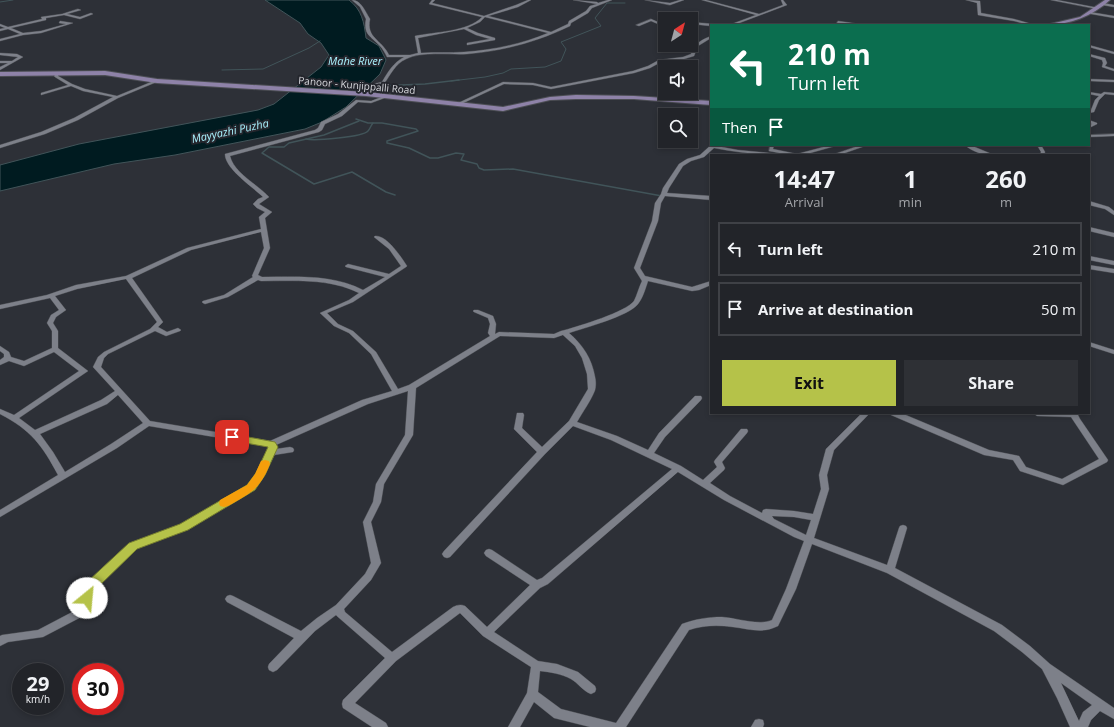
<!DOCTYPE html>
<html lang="en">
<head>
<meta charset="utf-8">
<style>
	:root { --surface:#222429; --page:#2e3035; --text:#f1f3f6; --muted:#a2a4a8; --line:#3f4146; --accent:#b5c249 }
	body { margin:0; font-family:"Open Sans",sans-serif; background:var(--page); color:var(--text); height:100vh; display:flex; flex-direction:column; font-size:15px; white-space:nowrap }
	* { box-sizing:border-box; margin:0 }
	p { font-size:13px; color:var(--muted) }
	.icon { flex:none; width:22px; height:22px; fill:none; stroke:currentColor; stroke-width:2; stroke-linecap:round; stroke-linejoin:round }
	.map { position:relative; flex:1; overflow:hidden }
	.side { position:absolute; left:710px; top:154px; width:380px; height:260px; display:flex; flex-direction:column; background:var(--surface); border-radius:0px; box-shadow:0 2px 6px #0003,0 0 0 1px var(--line) }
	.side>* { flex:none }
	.hud { position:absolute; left:710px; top:24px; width:380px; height:122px; border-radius:0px; box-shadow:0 2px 6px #0003,0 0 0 1px var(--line); background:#0b6e4f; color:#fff; overflow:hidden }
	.needle { width:26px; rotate:36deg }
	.controls { position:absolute; left:658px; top:12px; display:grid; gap:8px }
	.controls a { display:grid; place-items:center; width:40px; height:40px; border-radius:0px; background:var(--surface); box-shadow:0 2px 6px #0003,0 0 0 1px var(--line); font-size:20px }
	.speed { position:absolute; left:12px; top:663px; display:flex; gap:8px; font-size:20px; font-weight:700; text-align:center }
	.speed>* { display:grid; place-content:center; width:52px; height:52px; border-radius:50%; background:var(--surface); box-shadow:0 2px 6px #0003,0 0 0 1px var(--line); line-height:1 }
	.speed small { font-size:10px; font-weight:400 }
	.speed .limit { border:6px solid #d22; background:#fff; color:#111 }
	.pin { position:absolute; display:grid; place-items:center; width:34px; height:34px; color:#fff; margin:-17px; border-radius:8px; box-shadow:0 2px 6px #0006 }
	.me { position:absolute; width:44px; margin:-22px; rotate:28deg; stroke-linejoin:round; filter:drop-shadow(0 0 3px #0008) }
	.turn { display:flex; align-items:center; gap:14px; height:84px; padding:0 12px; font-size:18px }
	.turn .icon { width:52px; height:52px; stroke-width:2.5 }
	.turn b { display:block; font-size:28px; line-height:34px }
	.then { display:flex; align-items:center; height:38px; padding:0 12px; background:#0003; gap:8px; font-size:15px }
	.eta { display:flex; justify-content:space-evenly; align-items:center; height:68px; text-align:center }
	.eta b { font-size:24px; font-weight:700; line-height:28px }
	.action { display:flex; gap:8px; margin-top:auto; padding:8px 12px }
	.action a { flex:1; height:46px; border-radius:0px; background:var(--accent); color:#111; font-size:16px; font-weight:700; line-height:46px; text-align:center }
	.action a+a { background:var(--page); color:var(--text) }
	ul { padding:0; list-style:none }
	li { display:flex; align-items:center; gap:12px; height:54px; margin:0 8px 6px; padding:0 4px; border:2px solid var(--line); border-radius:0px }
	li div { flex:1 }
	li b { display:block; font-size:15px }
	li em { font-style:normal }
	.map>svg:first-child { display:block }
	.water { fill:#001b20; stroke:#415459 }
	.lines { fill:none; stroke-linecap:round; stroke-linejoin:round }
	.stream-far1 { stroke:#415459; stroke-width:1 }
	.stream { stroke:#415459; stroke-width:1.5 }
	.minor-casing { stroke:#4c4e54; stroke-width:1 }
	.secondary-casing { stroke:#4c4e54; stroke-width:2 }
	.minor { fill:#7d8089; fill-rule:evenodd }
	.secondary { fill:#8e82a8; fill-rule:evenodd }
	.route { fill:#b5c249; stroke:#767e2f }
	.slow { fill:#f59e0b }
	.labels { text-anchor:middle; stroke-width:4; stroke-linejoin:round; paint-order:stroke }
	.far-street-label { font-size:10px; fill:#d8d9de; stroke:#24262d }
	.far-water-label { font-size:11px; font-style:italic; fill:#a9f1fd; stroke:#24262d }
</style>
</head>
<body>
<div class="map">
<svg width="1114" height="727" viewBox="0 0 1114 727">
	<rect width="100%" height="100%" fill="#2d3037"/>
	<path class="water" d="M265 0H349C362 10 364 22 366 38L379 46 386 60 380 74 346 107 322 122 305 129 175 155 114 164 0 191V165L79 144 258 110 274 104 321 67 329 55 321 43 308 34 300 23Z"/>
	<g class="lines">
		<g class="stream-far1">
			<polyline points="0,2 13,0"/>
			<polyline points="222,70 263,69 309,48 320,41"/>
			<polyline points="451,81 485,77 503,73 511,69 545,67 561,61 566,49 561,42 601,26 595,18 607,3 625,3"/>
		</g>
		<g class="stream">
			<polyline points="377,86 425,84 459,80"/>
			<polyline points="356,119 368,123 382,123 416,129 418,131 387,141 387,143 409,148 430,158 438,158 456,153 464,154 461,160 477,164 479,168 484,170 513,169 662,196"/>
			<polyline points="359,121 324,135 289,143 284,147 269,147 262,153 314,184 352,172 386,192 395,195"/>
			<path d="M306 139C314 141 363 137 368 131 370 129 371 125 373 123"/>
		</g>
		<defs>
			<g id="minor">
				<path d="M352 0C361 0 365 11 370 19 366 38 381 39 389 55H410L418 53 415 36C434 32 468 32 482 17L429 4 432 0H435L432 3 484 16 516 5 528 0H531L518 7 488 16 551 32 568 24 569 21 586 11 590 6 597 4 573 0 597 2 598 3 608 0H612L592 8 588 13 571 23 570 26C537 42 503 51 467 54 449 55 422 51 406 59 395 64 391 74 384 84L372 87V92L366 95 364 94 368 92 367 88 369 85 382 82C388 72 393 63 404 57H387C385 53 383 49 380 46 371 36 363 35 366 19L360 7ZM485 17 548 33C522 44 493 50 464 52 450 53 436 52 421 53L418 38 464 29 476 35 490 39 467 43V45L495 40V38L478 33 467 28 480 22Z"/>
				<polygon points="645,0 670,3 680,0 684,0 670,5"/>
				<polygon points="702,0 706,0 759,14 783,5 781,0 783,0 787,5 734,25 729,25 756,15"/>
				<polygon points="966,0 980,1 981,13 1014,19 1035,25 1029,25 1014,21 978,15 977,3"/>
				<polygon points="1051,0 1057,0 1099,8 1097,9"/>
				<polygon points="1103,3 1114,5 1114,7 1102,5"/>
				<polygon points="78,9 81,10 67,14 80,17 91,13 93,14 80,19 64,15 46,18 46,20 11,28 23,33 41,31 66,24 59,23 60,21 73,23 41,33 23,35 0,41 0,39 20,34 8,29 0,31 0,29 5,28 0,26 0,24 8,27 42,19 41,17 62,14"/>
				<polygon points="1090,12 1114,16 1114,18 1091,14"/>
				<polygon points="651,19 665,25 665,27 651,21 639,26 636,25"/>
				<polygon points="838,21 859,24 861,25 837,23"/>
				<polygon points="691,22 713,24 715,25 711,26 691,24"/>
				<path d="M711 36V38L698 46 694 56 684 59 661 62 650 68 634 73 551 89 533 85 504 84 459 105 456 104 503 82 533 83 551 87 633 71 648 66 659 60 683 57 691 54C694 44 701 40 711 36Z"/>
				<polygon points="1089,45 1114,52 1114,54 1089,47"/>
				<polygon points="0,53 17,54 23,57 0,70 0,67 8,63 0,63 0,61 12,61 18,57 0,55"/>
				<polygon points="1089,54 1105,58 1107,63 1105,66 1114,69 1114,71 1102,67 1103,63 1102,60 1089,56"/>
				<polygon points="57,73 59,73 58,76 72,84 85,89 117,96 156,80 159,81 118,98 78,120 45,134 0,148 0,145 41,132 74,118 113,97 83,91 71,86 41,95 41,93 68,85 55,77 54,76"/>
				<polygon points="1089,79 1114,80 1114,82 1089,81"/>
				<polygon points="1089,92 1101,94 1104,92 1114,93 1114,95 1105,94 1099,100 1094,112 1089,113 1089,111 1091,110 1095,100 1099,96 1089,94"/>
				<path d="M387 95 390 96 371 103 358 102 342 116 325 124 322 130 319 132 230 156C234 173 257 184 269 197L259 204 272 212 265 218 270 248 258 275 262 277C296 277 332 274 363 290L385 277 346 267 345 266 348 264 389 274 401 266 389 249 374 237 375 236C387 235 401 257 407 266L406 267 353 302 327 313 338 324 353 331 376 352 398 389 409 385 490 336 488 333 490 324 488 318 474 312 473 311 474 310H478L493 316 496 324 495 334 499 332 554 334 561 331 565 330C579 326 626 312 634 301 637 295 639 287 642 281L634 268 652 221 655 203 661 194 663 188 679 164 687 159 700 155 711 145 738 150 779 154V155C757 155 736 152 714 148L704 157 691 161 683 166 669 188 667 193 711 196V200L665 196 661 203 658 221 640 268 645 276 692 287 711 281V285L699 290 692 291 648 281C646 287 643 298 638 304 629 316 584 328 569 333 583 345 592 359 595 377 596 381 596 386 595 390 592 399 582 413 577 422L617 436 648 450 659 433 695 396H701L702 398 701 400 665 437 654 453 681 466 703 480 717 467 714 462 715 460 741 429H747L748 431 747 433 722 462 725 468 724 470 710 483 730 496 762 513 763 510 766 509 794 511 813 514 821 489 819 475 826 449 862 413H870L834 450 827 475 829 489 814 538 887 565 899 528 900 526 903 525 906 526 907 528 895 568 1002 625 1030 646 1050 664 1114 708V719L1100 711 1091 720 1088 727H1070L1057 698 1042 669 1022 652 994 631 887 573 812 544 796 589 778 626C762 634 750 629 733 627 718 625 704 625 689 630L626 727H590L554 718 534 702 520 727H508L527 693 531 667 483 636 460 613 396 661 355 703 386 723 388 727H372L343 708 342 704 343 700 385 658 338 617 336 615 315 631 277 670 273 672 269 670 268 667 269 664 294 638 227 602 225 599 227 596 230 595 233 596 301 631 317 618 336 605 365 574 371 563 363 522 373 502 376 484 405 435 408 391 368 404 276 445 277 447 276 449 290 447 293 448 294 450 293 452 274 455 264 475 254 490 187 529 136 549 96 587 85 615 43 637 8 642 0 646V636L2 635 38 630 78 609 89 582 130 543 181 525 248 486 256 474 269 447 262 445 149 426 117 448 0 517V510L58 475C42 445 31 430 0 414V409L14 415 79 371 54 352 24 366 9 361 0 365V360L4 357V354L0 351V346L9 352 11 357 24 361 52 348V331L47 323 51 315 59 310 50 298 0 309V305L47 295 76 285 126 276 187 248 261 229 259 217 265 212 257 208 253 204 258 199 263 197C253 187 225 169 225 154L315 130 318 128 321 122 338 114 356 100 371 101ZM261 232 264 248 252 276 253 277 224 295 203 301 202 302 203 303 205 304 228 297 258 280 261 281C294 281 329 278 359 293L349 300 320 313 334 326 349 333 371 354 392 391 362 400 270 441 150 421 101 367 104 358 108 354 155 331 166 336 180 331 181 330 178 328 167 332 158 327 163 322 132 278 191 250ZM126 279 157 322 150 329 104 352 98 357 93 367 115 391 101 400 35 430 19 418 88 371 58 348V331L53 323 56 317 66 310 55 296 77 289ZM563 335 575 346 582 358 587 374 588 389 569 421 542 447 522 428 524 415 523 413H517L514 429 537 452 444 551 442 554 444 557 447 558 450 557 545 454 573 426 611 440 672 469 542 578 537 580 492 550 489 549 486 550 484 553 486 556 530 585 487 627 465 606C461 604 457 605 453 607L392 652 345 612 344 609 371 580 381 563 371 522 381 502 384 484 413 435 416 388 500 336 554 338ZM118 395 143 423 111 444 65 472 53 452 40 434 107 404ZM678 472 724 500 794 537 804 541 786 589 772 620C759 626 737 618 722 617 708 617 696 619 682 624L616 723 561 709 538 692 540 671C550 672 562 674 571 679 578 683 583 691 591 694L595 692 596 689 595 686 578 672 557 664 538 661 494 632 540 588 548 584ZM772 516 794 517 811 520 806 535 774 519ZM1061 683 1092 705 1083 712 1079 721Z"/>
				<polygon points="1089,120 1097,123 1097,124 1089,128 1089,125 1092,124 1089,123"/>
				<polygon points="1114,134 1114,136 1089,137 1089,135"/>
				<polygon points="770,145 774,145 773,149 797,154 831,145 839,145 803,155 790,155 769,151"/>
				<polygon points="861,145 868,145 839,155 832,155"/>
				<path d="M965 145H970L994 155C984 155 972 152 965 145Z"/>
				<polygon points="1037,145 1041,145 1045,152 1044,155 1040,155 1041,152"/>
				<polygon points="1089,201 1109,207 1114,211 1114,215 1105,209 1089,205"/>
				<polygon points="1089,227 1114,233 1114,237 1089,231"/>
				<polygon points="1089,256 1114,261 1114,265 1089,260"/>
				<polygon points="1089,265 1114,269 1114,273 1089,269"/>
				<polygon points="1089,342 1114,350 1114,354 1089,346"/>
				<polygon points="890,413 901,413 989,450 1019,456 1026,467 1062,479 1099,459 1071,417 1037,416 1033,413 1077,413 1080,419 1108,460 1107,462 1063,485 1020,471 1013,460 984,455 891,415"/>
				<polygon points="759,719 763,720 764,724 763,727 751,727 755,720"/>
			</g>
			<g id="secondary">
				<path d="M1105 0H1110C1092 16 1070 25 1046 25L1080 17Z"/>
				<polygon points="105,71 157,79 366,92 503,107 550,97 576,95 634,96 711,101 711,105 634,99 576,99 550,100 503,111 366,96 157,83 105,75 0,76 0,72"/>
			</g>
		</defs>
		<use href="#minor" class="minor-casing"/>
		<use href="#secondary" class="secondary-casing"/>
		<use href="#minor" class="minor"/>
		<use href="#secondary" class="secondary"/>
	</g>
	<polygon class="route" points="232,434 275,442 278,447 265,475 255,490 188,530 137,549 97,588 91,602 87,604 82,602 80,598 87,582 129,543 180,524 247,485 256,473 268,447 228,440 227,437 228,435"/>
	<path class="slow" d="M265 460 269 461 270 464C260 489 251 493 228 506L224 507 220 506 219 503 220 500 247 485 255 474 261 461Z"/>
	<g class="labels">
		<g class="far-street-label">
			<text transform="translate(357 85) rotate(5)" y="4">Panoor - Kunjippalli Road</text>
		</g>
		<g class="far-water-label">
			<text x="355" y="65">Mahe River</text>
			<text transform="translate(230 131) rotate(-12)" y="4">Mayyazhi Puzha</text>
		</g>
	</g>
</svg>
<div class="controls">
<a><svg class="needle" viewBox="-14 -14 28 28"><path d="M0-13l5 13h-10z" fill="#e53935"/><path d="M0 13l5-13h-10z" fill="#a2a4a8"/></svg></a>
<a><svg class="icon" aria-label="sound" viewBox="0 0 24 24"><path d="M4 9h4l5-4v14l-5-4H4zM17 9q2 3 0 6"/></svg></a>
<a><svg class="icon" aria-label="search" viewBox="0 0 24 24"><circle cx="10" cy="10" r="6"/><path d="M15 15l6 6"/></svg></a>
</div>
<div class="speed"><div>29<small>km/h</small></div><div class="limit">30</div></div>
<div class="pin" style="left:232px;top:437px;background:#d93025"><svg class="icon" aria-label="arrive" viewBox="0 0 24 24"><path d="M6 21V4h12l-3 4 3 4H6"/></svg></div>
<svg class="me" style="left:87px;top:598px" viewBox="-20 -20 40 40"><circle r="19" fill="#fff"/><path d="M0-13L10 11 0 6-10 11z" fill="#b5c249"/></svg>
<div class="hud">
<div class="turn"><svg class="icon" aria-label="left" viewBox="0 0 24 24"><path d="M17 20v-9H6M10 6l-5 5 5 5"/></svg><div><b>210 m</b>Turn left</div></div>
<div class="then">Then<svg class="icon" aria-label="arrive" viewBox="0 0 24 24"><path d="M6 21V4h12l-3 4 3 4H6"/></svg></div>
</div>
<section class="side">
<div class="eta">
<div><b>14:47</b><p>Arrival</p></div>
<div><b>1</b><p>min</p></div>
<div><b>260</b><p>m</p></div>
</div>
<ul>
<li><svg class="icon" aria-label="left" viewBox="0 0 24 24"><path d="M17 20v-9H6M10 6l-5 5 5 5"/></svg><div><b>Turn left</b></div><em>210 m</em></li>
<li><svg class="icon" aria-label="arrive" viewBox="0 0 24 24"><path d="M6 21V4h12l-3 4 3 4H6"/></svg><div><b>Arrive at destination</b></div><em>50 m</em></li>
</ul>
<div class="action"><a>Exit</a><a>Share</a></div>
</section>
</div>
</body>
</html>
